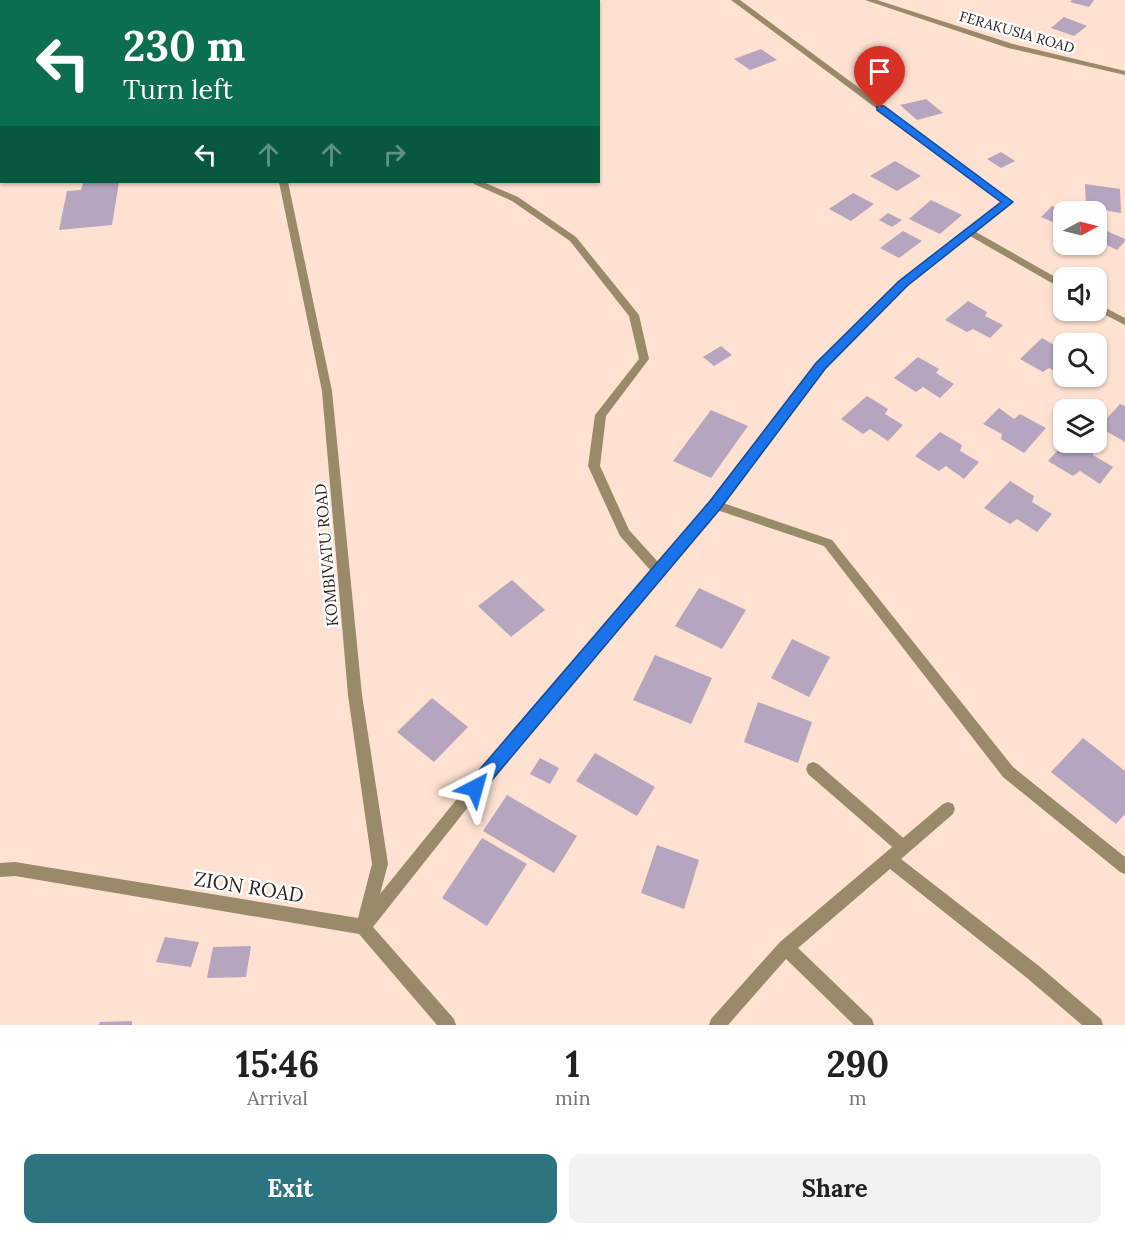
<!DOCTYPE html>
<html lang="en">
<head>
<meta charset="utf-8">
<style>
	:root { --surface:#fff; --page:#f2f2f2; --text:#222; --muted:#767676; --accent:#2c747f }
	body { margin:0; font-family:Lora,serif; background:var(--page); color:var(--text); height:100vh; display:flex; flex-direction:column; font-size:22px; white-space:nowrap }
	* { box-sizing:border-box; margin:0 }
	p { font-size:20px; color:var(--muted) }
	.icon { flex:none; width:33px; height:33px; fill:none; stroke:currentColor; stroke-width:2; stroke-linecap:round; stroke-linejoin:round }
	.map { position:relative; height:1025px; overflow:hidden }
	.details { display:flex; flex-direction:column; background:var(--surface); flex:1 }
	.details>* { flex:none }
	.banner { position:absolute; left:0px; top:0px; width:600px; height:183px; box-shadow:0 2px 4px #0004; background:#0b6e4f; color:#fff; overflow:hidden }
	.needle { width:39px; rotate:83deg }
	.fabs { position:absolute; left:1053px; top:201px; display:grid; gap:12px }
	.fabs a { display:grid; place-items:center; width:54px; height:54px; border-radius:12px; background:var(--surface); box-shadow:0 2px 4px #0004; font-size:30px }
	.pin { position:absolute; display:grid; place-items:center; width:51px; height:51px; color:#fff; margin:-62px -26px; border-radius:50% 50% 50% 0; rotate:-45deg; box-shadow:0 0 6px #0007 }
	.pin .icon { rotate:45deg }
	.me { position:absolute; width:66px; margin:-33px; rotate:39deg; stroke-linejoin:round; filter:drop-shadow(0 0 4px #0008) }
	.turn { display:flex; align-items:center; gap:21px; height:126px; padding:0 24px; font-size:27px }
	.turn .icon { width:78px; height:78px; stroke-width:2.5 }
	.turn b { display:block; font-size:42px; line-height:51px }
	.lanes { display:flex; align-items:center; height:57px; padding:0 24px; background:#0003; justify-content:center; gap:30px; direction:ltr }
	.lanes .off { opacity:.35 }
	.eta { display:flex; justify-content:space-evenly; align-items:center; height:102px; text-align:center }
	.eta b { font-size:36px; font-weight:700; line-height:42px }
	.primary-button { display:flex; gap:12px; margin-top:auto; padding:12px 24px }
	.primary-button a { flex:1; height:69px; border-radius:12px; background:var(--accent); color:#fff; font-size:24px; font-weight:700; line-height:69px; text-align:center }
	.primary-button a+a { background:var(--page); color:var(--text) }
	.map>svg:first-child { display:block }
	.building { fill:#b5a5be }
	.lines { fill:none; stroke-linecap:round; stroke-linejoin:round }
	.service { fill:#998a69; fill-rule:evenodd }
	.minor { fill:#998a69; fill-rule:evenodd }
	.route { fill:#1a73e8; stroke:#114b97; stroke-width:1.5 }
	.labels { text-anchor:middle; stroke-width:5; stroke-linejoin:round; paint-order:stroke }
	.far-street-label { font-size:14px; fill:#2e231d; stroke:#fff }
	.street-label { font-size:16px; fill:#2e231d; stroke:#fff }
	.near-street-label { font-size:20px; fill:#2e231d; stroke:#fff }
</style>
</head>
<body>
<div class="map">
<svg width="1125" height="1025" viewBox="0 0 1125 1025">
	<rect width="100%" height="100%" fill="#fee1d1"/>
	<g class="building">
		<polygon points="1072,0 1094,0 1089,7 1070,2"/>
		<polygon points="1064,17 1087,26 1074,36 1051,28"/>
		<polygon points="761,49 777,60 750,70 734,59"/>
		<polygon points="884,79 898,90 879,96 865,85"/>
		<polygon points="926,99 943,113 917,120 900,105"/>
		<polygon points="1001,152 1015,161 1001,168 987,159"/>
		<polygon points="895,161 921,176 897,191 870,176"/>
		<polygon points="119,182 112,225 59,230 67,191 81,190 83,183"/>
		<polygon points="1085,184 1120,189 1121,213 1086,207"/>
		<polygon points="853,193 874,204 851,221 829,209"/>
		<polygon points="931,200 962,215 940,234 909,219"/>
		<polygon points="1052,206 1064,211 1064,227 1041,217"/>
		<polygon points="888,213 902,220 892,227 879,220"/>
		<polygon points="1102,229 1125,239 1125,241 1117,250 1096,240 1096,235"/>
		<polygon points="903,231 922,241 899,258 880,248"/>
		<polygon points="968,301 987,312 985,316 1003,325 990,338 973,329 967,332 945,320"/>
		<polygon points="1042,338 1063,350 1064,376 1049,368 1043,372 1020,359"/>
		<polygon points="721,346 732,355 714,366 703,357"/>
		<polygon points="918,357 939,369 936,373 954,384 940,398 923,387 916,392 894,378"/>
		<polygon points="867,396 888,409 885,414 903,425 888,441 870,429 863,434 841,419"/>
		<polygon points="1120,404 1125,406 1125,442 1099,427"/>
		<polygon points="999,408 1014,419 1020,414 1046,428 1024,453 1001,439 1002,434 983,424"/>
		<polygon points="711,410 748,426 711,478 673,461"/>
		<polygon points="940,432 962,445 960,451 979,462 964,479 946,466 939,471 915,456"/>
		<polygon points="1065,442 1082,442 1094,450 1093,455 1113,467 1100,484 1080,471 1073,476 1048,461"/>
		<polygon points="1010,481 1034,496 1032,502 1052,514 1037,532 1017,519 1010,524 984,508"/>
		<polygon points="512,580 545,610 511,637 478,606"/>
		<polygon points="699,588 746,610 722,649 675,626"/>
		<polygon points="792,639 830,657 809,697 771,678"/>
		<polygon points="655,655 712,678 691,724 633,700"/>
		<polygon points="432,698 468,727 434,762 397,732"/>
		<polygon points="758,702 812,722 798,763 744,742"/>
		<polygon points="1083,738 1125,771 1125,814 1116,824 1051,772"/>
		<polygon points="595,753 655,787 637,816 576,781"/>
		<polygon points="540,758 559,768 550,784 530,774"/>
		<polygon points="507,795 577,836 554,873 483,831"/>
		<polygon points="482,838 527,864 487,926 442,898"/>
		<polygon points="657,845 699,860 684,909 641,893"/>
		<polygon points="165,937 199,942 191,967 156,962"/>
		<polygon points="251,946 246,977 207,978 213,947"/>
		<polygon points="132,1021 132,1025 99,1025 100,1022"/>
	</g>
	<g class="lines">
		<polygon class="service" points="813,762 818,764 908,842 910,847 908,852 903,854 898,852 808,774 806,769 808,764"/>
		<g class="minor">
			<polygon points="432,0 443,0 431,2"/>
			<polygon points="731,0 740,0 1011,200 1011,204 976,232 1064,282 1064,290 970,236 907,285 825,369 723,503 832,540 1013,767 1125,857 1125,874 1120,872 1003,777 824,546 717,510 522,739 373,927 454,1019 456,1025 437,1025 359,934 15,876 0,877 0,863 15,862 358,918 372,864 348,695 322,391 279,182 288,182 332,391 362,695 388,864 380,894 512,731 651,571 620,536 588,466 595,415 639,359 629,316 570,241 512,201 474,184 473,182 483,182 518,197 576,237 639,315 649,359 606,416 600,466 629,530 658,562 711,502 817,363 899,281 1002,202"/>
			<polygon points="865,0 877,0 1013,44 1125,71 1125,75 1008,48"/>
			<polygon points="1096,303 1125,318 1125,325 1096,310"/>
			<polygon points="948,802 953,804 955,809 953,814 901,859 1039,966 1101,1019 1103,1025 1082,1025 1027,978 890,869 798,948 872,1019 874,1025 854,1025 786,959 728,1025 709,1025 711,1019 780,942 943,804"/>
		</g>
	</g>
	<polygon class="route" points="877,106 884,106 1013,202 907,286 825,369 720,509 481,793 475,795 469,793 467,788 469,782 710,501 816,363 899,281 1001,202 877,110"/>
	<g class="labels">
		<g class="far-street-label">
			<text transform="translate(1017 32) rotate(16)" y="5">FERAKUSIA ROAD</text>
		</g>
		<g class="street-label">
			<text transform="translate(326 555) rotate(-95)" y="6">KOMBIVATU ROAD</text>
		</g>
		<g class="near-street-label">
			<text transform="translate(249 887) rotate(9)" y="7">ZION ROAD</text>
		</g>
	</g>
</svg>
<div class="fabs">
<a><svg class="needle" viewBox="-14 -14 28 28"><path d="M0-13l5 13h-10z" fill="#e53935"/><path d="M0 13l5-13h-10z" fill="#767676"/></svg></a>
<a><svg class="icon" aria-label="sound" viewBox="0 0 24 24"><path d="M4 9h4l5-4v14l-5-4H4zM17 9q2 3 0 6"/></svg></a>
<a><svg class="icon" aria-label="search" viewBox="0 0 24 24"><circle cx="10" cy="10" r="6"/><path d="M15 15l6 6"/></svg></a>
<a><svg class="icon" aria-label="layers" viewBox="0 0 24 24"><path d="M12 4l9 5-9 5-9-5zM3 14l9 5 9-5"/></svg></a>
</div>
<div class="pin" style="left:880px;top:108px;background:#d93025"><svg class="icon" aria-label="arrive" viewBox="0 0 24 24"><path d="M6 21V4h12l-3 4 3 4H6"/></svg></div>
<svg class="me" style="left:475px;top:788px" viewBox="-20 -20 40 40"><path d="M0-17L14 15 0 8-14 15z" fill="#1a73e8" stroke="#fff" stroke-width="4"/></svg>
<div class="banner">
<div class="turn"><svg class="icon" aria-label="left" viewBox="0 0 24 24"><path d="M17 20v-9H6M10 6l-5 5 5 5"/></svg><div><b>230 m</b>Turn left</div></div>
<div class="lanes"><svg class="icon" aria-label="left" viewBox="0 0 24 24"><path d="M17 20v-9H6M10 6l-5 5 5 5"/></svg><svg class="icon off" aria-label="ahead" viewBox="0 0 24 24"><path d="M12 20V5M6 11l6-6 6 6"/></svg><svg class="icon off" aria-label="ahead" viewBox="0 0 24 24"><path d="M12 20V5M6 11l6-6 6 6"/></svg><svg class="icon off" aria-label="right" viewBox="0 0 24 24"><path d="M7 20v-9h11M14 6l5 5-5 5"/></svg></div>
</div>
</div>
<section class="details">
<div class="eta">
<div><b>15:46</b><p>Arrival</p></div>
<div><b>1</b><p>min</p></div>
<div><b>290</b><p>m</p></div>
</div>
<div class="primary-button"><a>Exit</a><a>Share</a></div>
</section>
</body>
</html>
